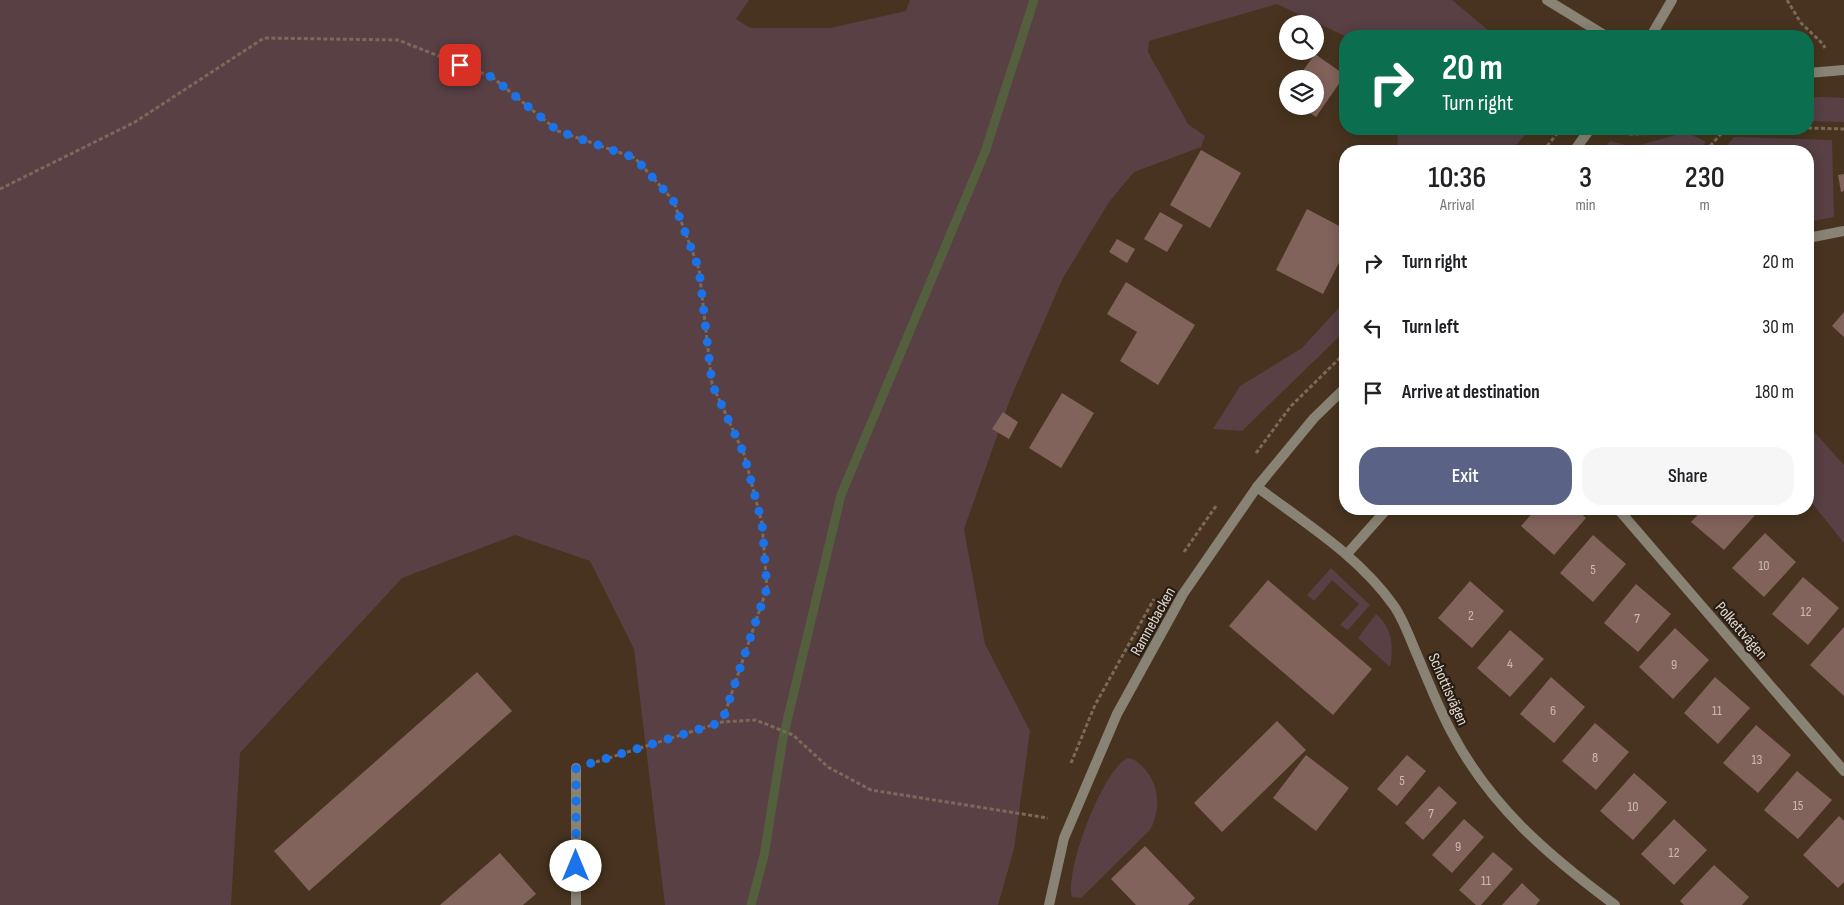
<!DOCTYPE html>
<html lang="en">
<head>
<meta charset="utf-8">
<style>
	:root { --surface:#fff; --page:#f6f6f6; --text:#202124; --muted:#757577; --accent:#5a6386 }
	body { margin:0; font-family:"Sofia Sans Condensed",sans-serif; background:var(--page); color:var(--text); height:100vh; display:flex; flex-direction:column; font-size:19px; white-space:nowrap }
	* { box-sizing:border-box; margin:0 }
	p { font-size:16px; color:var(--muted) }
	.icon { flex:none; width:28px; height:28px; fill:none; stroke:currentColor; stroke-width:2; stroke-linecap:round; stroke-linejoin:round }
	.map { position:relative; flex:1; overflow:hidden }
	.panel { position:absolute; left:1339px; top:145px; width:475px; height:370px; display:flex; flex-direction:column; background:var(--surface); border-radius:20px; box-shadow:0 2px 12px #0003 }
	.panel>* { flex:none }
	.top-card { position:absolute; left:1339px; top:30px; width:475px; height:105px; border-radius:20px; box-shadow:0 2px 12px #0003; background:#0b6e4f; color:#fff; overflow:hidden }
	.fabs { position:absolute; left:1279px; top:15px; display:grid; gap:10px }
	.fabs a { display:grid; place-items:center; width:45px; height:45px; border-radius:50%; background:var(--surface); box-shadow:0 2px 12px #0003; font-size:25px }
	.pin { position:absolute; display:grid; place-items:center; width:42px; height:42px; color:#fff; margin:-21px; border-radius:10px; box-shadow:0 2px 8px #0006 }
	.me { position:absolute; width:55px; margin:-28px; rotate:0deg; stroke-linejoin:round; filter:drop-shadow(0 0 4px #0008) }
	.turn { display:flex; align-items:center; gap:18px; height:105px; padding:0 20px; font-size:22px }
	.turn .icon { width:65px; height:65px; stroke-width:2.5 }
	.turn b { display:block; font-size:35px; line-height:42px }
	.eta { display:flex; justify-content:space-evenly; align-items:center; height:85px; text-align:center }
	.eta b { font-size:30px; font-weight:600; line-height:35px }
	.primary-button { display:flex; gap:10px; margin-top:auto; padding:10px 20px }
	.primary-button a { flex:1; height:58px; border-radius:20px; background:var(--accent); color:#fff; font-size:20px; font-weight:600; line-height:58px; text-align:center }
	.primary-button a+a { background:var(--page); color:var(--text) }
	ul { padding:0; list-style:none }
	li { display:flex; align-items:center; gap:15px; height:65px; padding:0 20px }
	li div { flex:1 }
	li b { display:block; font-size:19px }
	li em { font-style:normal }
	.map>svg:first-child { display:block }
	.green { fill:#584045 }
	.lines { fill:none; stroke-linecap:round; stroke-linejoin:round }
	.stream { stroke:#545f3e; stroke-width:9 }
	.building { fill:#82635b }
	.path { stroke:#7c6a59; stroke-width:3; stroke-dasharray:4 2.5; stroke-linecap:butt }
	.minor { stroke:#888374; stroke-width:10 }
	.tertiary { stroke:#888374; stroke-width:10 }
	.route { stroke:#1a73e8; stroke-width:9; stroke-dasharray:0 16.2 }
	.labels { text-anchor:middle; stroke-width:4.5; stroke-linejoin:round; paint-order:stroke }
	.number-label { font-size:14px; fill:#cdbbb0 }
	.street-label { font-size:16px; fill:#e6d8cd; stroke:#261d14 }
</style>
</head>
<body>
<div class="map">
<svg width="1844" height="905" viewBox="0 0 1844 905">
	<rect width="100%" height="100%" fill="#47331f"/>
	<g class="green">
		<polygon points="0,0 749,0 736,19 750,28 830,28 906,11 910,0 1452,0 1495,36 1345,36 1277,4 1149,41 1148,52 1188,124 1205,136 1201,147 1134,172 1109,202 1063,278 1011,397 964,529 985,644 1030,731 1014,849 998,905 665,905 634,649 590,561 515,535 402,578 240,753 231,905 0,905"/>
		<polygon points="1822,97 1844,98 1844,122 1808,121 1808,98"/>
		<polygon points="1398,129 1528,129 1524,136 1511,151 1397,151"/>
		<polygon points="1686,132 1706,142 1698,151 1602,151 1610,141 1633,147"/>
		<polygon points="1734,137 1832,140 1834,217 1808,222 1808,151 1722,151"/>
		<polygon points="1345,301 1345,331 1242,431 1213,429 1240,386 1302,348"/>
		<polygon points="1808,425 1844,465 1844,543 1808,498"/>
		<polygon points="1331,568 1370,605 1348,630 1340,625 1359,604 1332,580 1314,601 1307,595"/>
		<path d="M1376 614C1392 627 1394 648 1390 667L1358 638Z"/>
		<path d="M1128 758C1135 759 1139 763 1144 768 1160 786 1161 810 1150 830L1081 898 1072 897C1064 872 1103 768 1128 758Z"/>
	</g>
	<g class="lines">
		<polyline class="stream" points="751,905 764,856 783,738 841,495 985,152 1034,0"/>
	</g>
	<g class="building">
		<polygon points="1315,54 1345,75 1316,117 1300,106 1315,106 1315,79 1297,79"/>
		<polygon points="1201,150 1241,173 1210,228 1170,205"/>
		<polygon points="1844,174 1844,191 1841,192 1838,175"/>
		<polygon points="1307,209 1345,229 1345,251 1323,294 1276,270"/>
		<polygon points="1160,212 1183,225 1167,252 1144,239"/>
		<polygon points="1117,239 1135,249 1127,263 1109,252"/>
		<polygon points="1126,282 1195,325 1158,385 1120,361 1137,332 1107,314"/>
		<polygon points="1844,312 1844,337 1832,326"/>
		<polygon points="1062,393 1094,413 1061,468 1029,448"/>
		<polygon points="1003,412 1018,422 1009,439 992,429"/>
		<polygon points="1536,509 1576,509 1586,518 1554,555 1521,526"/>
		<polygon points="1703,509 1750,509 1756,514 1724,550 1691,522"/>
		<polygon points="1765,533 1796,562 1764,597 1732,568"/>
		<polygon points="1593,535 1626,564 1593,602 1560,573"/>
		<polygon points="1803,577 1839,608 1808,645 1772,614"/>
		<polygon points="1268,580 1372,669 1333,715 1229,626"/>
		<polygon points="1470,581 1504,611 1472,648 1438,618"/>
		<polygon points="1636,584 1671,614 1638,652 1604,623"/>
		<polygon points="1844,627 1844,696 1810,665"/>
		<polygon points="1675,628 1709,660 1673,699 1639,667"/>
		<polygon points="1510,630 1544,659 1510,697 1477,668"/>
		<polygon points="477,672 512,711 309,891 274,851"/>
		<polygon points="1551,677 1585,707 1554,743 1520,714"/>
		<polygon points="1715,677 1750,708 1718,744 1684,713"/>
		<polygon points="1277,721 1306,750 1222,832 1194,803"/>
		<polygon points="1595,723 1629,752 1596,790 1562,761"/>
		<polygon points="1756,725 1791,755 1758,793 1723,763"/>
		<polygon points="1306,755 1349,788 1316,831 1273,798"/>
		<polygon points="1407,755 1426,771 1397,806 1377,789"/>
		<polygon points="1797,771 1832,800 1798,839 1764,810"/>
		<polygon points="1634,773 1667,802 1633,840 1600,811"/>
		<polygon points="1439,786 1457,803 1423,840 1405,823"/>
		<polygon points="1839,816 1844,821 1844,882 1838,888 1803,855"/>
		<polygon points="1464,819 1484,837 1452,873 1432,855"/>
		<polygon points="1674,819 1707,850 1674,885 1641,854"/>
		<polygon points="1145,846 1195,898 1188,905 1136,905 1111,879"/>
		<polygon points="1493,852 1513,869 1481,905 1476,905 1459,890"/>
		<polygon points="500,853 536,894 523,905 440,905"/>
		<polygon points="1714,865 1749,897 1742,905 1684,905 1680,901"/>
		<polygon points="1522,883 1540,900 1536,905 1502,905"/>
	</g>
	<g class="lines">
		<g class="path">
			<polyline points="1787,0 1801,23 1823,44 1825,48"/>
			<polyline points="1808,128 1844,129"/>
			<path d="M1610 129C1628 137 1648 134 1667 129"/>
			<polyline points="1543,151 1561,129"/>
			<polyline points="1706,151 1725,129"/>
			<polyline points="0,189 135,122 264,38 398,40 492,77 558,131 635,158 673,200 699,269 712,384 744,454 762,523 767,588 722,722"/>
			<polyline points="1256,453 1291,406 1345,353"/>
			<polyline points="1184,552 1216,506"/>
			<polyline points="596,762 722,722 756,720 793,735 828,767 871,790 1048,818"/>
			<polyline points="1071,763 1095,705 1154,599"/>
		</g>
		<g class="minor">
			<polyline points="1651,36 1672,0"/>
			<polyline points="1808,238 1844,231"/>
			<path d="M1257 487C1305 523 1359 556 1394 606 1403 619 1409 636 1415 650 1427 678 1438 707 1452 733 1491 807 1549 856 1615 905"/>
			<polyline points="1618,509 1844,771"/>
			<polyline points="1347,554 1387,509"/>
			<polyline points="576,905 576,768"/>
		</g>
		<g class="tertiary">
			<polyline points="1547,0 1606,36"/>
			<polyline points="1808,73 1844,70"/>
			<polyline points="1574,151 1590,129"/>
			<polyline points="1049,905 1064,838 1117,714 1183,594 1257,487 1314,418 1345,388"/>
		</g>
	</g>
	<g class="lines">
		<polyline class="route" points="460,65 492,77 558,131 635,158 673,200 699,269 712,384 744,454 762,523 767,588 722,722 576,768 576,866"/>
	</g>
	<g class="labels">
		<g class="number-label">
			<text x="1764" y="570">10</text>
			<text x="1593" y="574">5</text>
			<text x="1806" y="616">12</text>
			<text x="1471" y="620">2</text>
			<text x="1637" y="623">7</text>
			<text x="1510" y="668">4</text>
			<text x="1674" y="669">9</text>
			<text x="1553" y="715">6</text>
			<text x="1717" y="715">11</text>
			<text x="1595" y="762">8</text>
			<text x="1757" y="764">13</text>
			<text x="1402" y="785">5</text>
			<text x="1798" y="810">15</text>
			<text x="1633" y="811">10</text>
			<text x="1431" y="818">7</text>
			<text x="1458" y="851">9</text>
			<text x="1674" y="857">12</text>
			<text x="1486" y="885">11</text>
		</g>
		<g class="street-label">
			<text transform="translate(1152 621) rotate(-61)" y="6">Ramnebacken</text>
			<text transform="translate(1742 630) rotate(49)" y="6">Polkettvägen</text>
			<text transform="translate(1449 689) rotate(66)" y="6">Schottisvägen</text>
		</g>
	</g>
</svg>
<div class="fabs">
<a><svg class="icon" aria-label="search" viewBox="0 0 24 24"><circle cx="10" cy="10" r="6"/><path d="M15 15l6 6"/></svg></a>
<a><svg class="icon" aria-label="layers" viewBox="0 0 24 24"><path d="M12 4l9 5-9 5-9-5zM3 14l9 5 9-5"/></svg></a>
</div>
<div class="pin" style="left:460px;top:65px;background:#d93025"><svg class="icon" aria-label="arrive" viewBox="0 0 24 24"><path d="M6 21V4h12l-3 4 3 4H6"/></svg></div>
<svg class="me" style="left:576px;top:866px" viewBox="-20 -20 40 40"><circle r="19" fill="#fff"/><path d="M0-13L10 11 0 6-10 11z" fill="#1a73e8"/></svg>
<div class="top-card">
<div class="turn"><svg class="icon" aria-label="right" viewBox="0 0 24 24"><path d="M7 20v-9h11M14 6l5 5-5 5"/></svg><div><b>20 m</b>Turn right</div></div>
</div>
<section class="panel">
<div class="eta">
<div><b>10:36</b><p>Arrival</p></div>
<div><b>3</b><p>min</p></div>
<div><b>230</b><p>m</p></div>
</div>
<ul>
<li><svg class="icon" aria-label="right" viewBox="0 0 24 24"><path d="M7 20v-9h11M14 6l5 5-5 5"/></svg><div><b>Turn right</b></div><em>20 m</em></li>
<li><svg class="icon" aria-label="left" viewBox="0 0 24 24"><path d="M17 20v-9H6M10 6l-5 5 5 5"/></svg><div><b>Turn left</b></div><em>30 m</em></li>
<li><svg class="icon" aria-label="arrive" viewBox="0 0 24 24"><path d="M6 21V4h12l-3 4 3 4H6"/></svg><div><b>Arrive at destination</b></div><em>180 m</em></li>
</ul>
<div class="primary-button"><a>Exit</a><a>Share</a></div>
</section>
</div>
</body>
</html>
